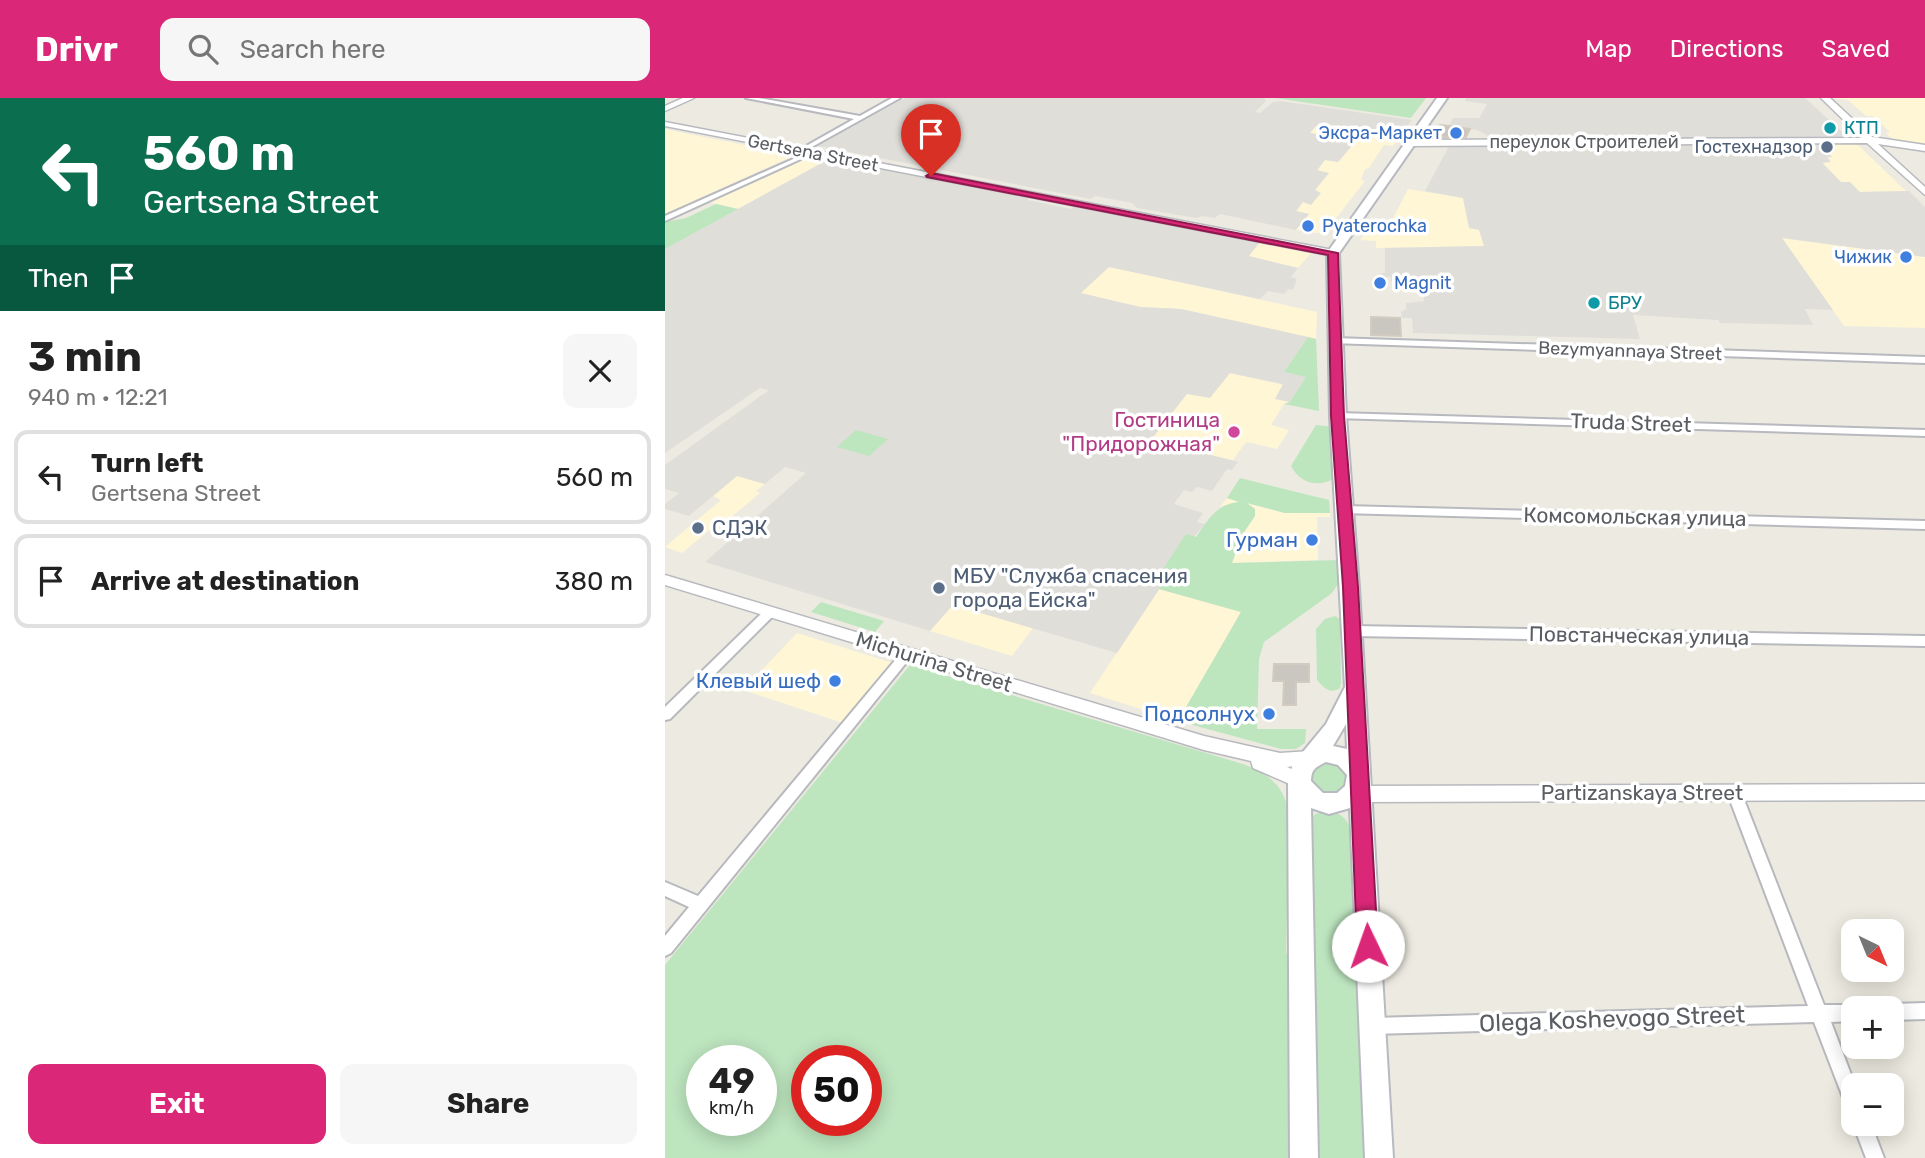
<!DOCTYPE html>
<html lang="en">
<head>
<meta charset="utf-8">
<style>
	:root { --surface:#fff; --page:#f6f6f6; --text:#222; --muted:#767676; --line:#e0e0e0; --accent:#db2777 }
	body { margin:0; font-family:Rubik,sans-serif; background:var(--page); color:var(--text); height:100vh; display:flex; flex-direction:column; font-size:26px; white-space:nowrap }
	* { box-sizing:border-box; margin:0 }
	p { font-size:23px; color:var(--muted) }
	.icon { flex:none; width:38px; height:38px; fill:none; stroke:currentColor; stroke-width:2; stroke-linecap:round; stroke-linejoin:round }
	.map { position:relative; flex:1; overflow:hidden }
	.panel { display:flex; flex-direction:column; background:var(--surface); width:665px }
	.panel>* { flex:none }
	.top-card { background:#0b6e4f; color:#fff; overflow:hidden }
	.needle { width:46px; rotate:137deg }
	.fabs { position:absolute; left:1176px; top:821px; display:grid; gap:14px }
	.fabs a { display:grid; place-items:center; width:63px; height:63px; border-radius:14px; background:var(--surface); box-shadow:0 4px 18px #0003; font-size:35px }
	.speed { position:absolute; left:21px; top:947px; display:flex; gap:14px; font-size:35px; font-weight:700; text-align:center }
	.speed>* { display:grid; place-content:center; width:91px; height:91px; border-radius:50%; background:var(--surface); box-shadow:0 4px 18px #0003; line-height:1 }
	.speed small { font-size:18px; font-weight:400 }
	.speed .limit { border:10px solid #d22; background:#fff; color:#111 }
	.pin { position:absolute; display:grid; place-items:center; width:60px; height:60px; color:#fff; margin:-72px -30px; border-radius:50% 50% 50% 0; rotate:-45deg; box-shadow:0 0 7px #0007 }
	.pin .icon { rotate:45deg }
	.me { position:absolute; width:77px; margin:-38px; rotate:357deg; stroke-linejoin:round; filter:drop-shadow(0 0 5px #0008) }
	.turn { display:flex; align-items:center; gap:24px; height:147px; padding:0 28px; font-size:32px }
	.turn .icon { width:91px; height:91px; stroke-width:2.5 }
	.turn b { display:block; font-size:49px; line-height:60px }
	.then { display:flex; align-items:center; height:66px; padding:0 28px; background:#0003; gap:14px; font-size:26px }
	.round { display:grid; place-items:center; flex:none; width:74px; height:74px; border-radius:14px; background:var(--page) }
	.head { display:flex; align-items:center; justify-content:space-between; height:119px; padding:0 28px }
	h1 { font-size:42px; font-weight:700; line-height:52px }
	.cta { display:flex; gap:14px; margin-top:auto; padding:14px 28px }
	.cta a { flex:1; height:80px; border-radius:14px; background:var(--accent); color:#fff; font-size:28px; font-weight:700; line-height:80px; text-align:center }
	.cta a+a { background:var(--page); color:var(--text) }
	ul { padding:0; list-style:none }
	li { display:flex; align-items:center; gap:21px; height:94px; margin:0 14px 10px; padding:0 14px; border:4px solid var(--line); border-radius:14px }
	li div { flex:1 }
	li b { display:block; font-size:26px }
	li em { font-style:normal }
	header { display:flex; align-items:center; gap:42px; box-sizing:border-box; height:98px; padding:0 35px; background:var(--accent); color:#fff }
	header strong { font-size:33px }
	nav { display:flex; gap:38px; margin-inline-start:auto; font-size:24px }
	.search { width:490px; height:63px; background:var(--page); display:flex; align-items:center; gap:18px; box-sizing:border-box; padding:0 24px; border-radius:14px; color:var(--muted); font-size:26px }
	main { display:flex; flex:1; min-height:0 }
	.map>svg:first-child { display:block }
	.commercial { fill:#fef6d5 }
	.industrial { fill:#e0ded9 }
	.green { fill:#bde5be; fill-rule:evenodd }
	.building { fill:#cac7c0; stroke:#d1ccbf; stroke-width:2 }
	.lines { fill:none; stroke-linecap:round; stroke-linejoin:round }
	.minor-casing { stroke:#b7b9be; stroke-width:4 }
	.tertiary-casing { stroke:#b7b9be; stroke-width:3 }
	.secondary-casing { stroke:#b7bac0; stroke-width:4 }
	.minor { fill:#fff; fill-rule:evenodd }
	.tertiary { fill:#fff; fill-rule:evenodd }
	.secondary { fill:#fff; fill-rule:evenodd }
	.route { fill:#db2777; stroke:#8e194d; stroke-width:2 }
	.culture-dot { fill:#0f9aa8; stroke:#fff; stroke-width:2.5 }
	.shop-dot { fill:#3f7fe0; stroke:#fff; stroke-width:2.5 }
	.service-dot { fill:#5c6f8a; stroke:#fff; stroke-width:2.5 }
	.hotel-dot { fill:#d1479c; stroke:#fff; stroke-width:2.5 }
	.labels { text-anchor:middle; stroke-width:7; stroke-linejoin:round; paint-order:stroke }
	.far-culture-label { font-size:18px; fill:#0d838f; stroke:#fff; text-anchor:start }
	.far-shop-label { font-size:18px; fill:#366cbe; stroke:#fff; text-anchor:end }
	.far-street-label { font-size:18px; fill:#5a5d62; stroke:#fff }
	.far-service-label { font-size:18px; fill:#4e5e75; stroke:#fff; text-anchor:end }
	.hotel-label { font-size:21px; fill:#b23c85; stroke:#fff; text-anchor:end }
	.street-label { font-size:21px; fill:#5a5d62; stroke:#fff }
	.service-label { font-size:21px; fill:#4e5e75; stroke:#fff; text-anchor:start }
	.shop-label { font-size:21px; fill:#366cbe; stroke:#fff; text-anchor:end }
	.near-street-label { font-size:24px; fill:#5a5d62; stroke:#fff }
</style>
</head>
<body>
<header>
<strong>Drivr</strong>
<div class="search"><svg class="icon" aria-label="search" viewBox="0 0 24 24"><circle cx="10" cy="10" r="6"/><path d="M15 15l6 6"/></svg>Search here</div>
<nav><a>Map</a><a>Directions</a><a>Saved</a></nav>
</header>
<main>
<section class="panel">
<div class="top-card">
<div class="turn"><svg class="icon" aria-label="left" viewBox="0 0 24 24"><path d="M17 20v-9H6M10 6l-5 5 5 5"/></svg><div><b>560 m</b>Gertsena Street</div></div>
<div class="then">Then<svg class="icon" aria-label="arrive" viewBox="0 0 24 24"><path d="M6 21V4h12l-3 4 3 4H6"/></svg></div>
</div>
<div class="head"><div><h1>3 min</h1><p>940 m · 12:21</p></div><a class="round"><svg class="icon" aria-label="close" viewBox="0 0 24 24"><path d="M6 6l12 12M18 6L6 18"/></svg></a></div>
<ul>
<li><svg class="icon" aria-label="left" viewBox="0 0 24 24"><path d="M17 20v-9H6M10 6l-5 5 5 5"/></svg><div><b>Turn left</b><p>Gertsena Street</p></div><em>560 m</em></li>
<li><svg class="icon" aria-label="arrive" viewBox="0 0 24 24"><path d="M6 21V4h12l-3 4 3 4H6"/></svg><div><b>Arrive at destination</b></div><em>380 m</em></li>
</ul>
<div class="cta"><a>Exit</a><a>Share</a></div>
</section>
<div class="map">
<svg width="1260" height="1060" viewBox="0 0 1260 1060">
	<rect width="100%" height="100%" fill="#edebe1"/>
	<g class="commercial">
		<polygon points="1168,0 1260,0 1260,47 1228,42 1221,35 1225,34 1208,18 1201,18 1183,2"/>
		<polygon points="669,27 737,37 728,48 719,47 704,70 700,71 696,82 700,83 659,136 631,132 644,116 631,113 638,104 642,105 655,95 650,92 664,75 652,73 660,62 673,64 690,43 644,35 652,28 666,30"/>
		<polygon points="0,31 24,36 130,57 0,116"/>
		<polygon points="1191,45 1241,93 1194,94 1185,84 1176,84 1157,64 1166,59 1154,46"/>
		<polygon points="148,58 164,61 73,111 44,104"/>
		<polygon points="743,91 798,100 804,130 814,131 820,148 711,150 711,143 695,142 705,127 723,130"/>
		<polygon points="1117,140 1260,159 1260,230 1179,228"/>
		<polygon points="595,144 647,154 633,170 583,158"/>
		<polygon points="444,169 652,214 651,241 516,211 475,209 415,195"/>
		<polygon points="564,275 619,287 625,304 619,306 606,327 624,332 612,351 581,344 568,362 485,343 522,295"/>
		<polygon points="72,378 100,386 91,393 95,395 52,431 47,430 17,455 0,449 56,402 48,398"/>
		<polygon points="562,400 620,415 665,415 665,419 652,419 653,462 566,465 577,437 590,418 573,404 555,409"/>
		<polygon points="494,491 576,514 513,623 425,595"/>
		<polygon points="288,506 368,530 347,558 265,533"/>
		<polygon points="132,535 228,565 178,625 78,592"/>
	</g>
	<g class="industrial">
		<polygon points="240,0 599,0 601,3 590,14 595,15 608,4 615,3 747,22 737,37 669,27 666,30 651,28 645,35 691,43 673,64 660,62 652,72 664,75 650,92 656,95 646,107 638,104 631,113 644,116 631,132 555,116 550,120 537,118 531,120 472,110 467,105 430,98 426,101 153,48"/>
		<polygon points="801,0 1140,0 1184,40 824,42 822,37 812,32 784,28 788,20 814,20 822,6 800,3"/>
		<polygon points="1154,46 1167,59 1162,59 1166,64 1157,65 1176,84 1185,84 1195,94 1244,93 1260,109 1260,159 1117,140 1168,212 1140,211 1148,227 1055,225 1053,222 968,217 975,241 748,235 747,220 737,220 736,214 741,211 741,205 759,203 758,185 726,183 726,179 717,179 717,175 720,175 720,150 819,148 814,132 804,130 798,100 760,93 784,48"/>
		<polygon points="164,61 364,99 363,102 406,111 410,108 595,144 584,158 633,170 626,179 632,181 628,192 624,191 619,196 603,193 595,201 444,169 416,195 475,209 516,211 643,239 619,274 641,279 625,304 610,301 618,286 565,275 545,300 522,296 486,342 573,364 567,372 562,371 547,393 532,389 527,394 519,392 509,406 538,415 532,424 540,426 494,479 501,481 452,555 288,507 265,533 40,464 141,375 120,369 100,386 72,378 24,418 0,411 0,406 14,395 0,391 0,367 104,292 95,290 0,355 0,151"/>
	</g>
	<g class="green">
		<polygon points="610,0 761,0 746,20"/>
		<polygon points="51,106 73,111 0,151 0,124 21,120"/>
		<polygon points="643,239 651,241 654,313 619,306 625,304 641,279 619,274"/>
		<path d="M651 327 670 329 672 379C655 390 636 387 626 368Z"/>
		<polygon points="191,332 223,341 204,358 172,349"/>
		<path d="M575 380 664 402 665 415H620L582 405 590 411V418L577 437 567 465 674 462 675 483 667 495 599 544 594 561 592 631H641L640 645 631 651H616L513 623 576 514 494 491 500 481 493 479 521 436 531 439C543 422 551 406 574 404L562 400Z"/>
		<polygon points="156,504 219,523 210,534 146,514"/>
		<path d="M670 518 675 521 676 585 675 590C665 597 658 589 652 582L651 531 660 521Z"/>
		<path d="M245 567 578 666C604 676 620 688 624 717L621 855 627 861 628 1060H0V867ZM37 962H96V1022H37ZM142 962H201V1022H142Z"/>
		<polygon points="659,664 669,664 682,673 684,684 677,693 666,698 648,691 644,674"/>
		<path d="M663 713C678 715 684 723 687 737L699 1060H651L646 721 650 716Z"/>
	</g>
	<g class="building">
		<polygon points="775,27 784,28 805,31 801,39 767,39"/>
		<polygon points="706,219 735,220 736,238 706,237"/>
		<polygon points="609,566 644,566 644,584 631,584 631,607 618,607 619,583 608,583"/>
	</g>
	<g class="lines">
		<defs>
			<g id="minor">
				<polygon points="81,0 94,0 195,18 227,0 235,0 136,55 134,54 134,52 189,21"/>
				<polygon points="144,54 149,55 0,123 0,118"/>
				<polygon points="669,240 1260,259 1260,265 666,245 665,243"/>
				<polygon points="673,315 1260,332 1260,338 670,320 668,318"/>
				<polygon points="680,408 1260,423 1260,431 676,415 675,412 676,409"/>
				<polygon points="105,510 111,514 109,517 5,621 0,622 0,609 101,511"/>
				<polygon points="688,528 1260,538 1260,548 688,538 682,533"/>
				<polygon points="241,552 245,554 247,557 245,560 6,855 0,858 0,838 24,809 0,798 0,784 33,798 237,554"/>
				<polygon points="1069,688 1074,690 1076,694 1159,907 1188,907 1194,910 1188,910 1188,923 1166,924 1190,987 1188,987 1188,1013 1182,1010 1149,924 707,936 701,934 699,928 701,922 707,920 1143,908 1062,694 1064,690"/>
				<polygon points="1260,905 1260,921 1227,922 1227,910 1220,910 1227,906"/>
				<polygon points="1188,1026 1206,1026 1219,1060 1201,1060"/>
			</g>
			<g id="tertiary">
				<polygon points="18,0 29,0 0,13 0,8"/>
				<polygon points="1156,0 1165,0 1207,39 1260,47 1260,53 1213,46 1260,89 1260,97 1202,45 745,48 741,45 745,42 1197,40"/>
				<polygon points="0,24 668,152 673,155 668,158 0,28"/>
				<polygon points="0,477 539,638 615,655 645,653 651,655 654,660 651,665 622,669 640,677 643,682 640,687 634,690 588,670 586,663 539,652 0,487"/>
				<polygon points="1260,686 1260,702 695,704 689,702 686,696 689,690 695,688"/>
			</g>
			<path id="secondary" d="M772 0H782L674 155 681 318 694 489 728 1060H700L685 710 664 716 646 710 653 1060H625L623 682 628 666 661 626 680 589 665 318 662 155ZM681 626 682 651 668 648ZM661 664 673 667 682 677 680 688 672 695H658L646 683C646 671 651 669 661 664Z"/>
		</defs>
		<use href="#minor" class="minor-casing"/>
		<use href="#tertiary" class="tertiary-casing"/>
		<use href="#secondary" class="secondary-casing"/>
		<use href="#minor" class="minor"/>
		<use href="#tertiary" class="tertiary"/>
		<use href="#secondary" class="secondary"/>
	</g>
	<polygon class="route" points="266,75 673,155 679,318 693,489 713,848 710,855 703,858 695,855 692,848 678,489 666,318 663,157 262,79 261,78"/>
	<g class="culture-dot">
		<circle cx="1165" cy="30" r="7"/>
		<circle cx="929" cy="205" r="7"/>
	</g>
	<g class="shop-dot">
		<circle cx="791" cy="35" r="7"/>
		<circle cx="643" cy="128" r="7"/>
		<circle cx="1241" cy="159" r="7"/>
		<circle cx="715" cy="185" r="7"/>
		<circle cx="647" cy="442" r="7"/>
		<circle cx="170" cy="583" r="7"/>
		<circle cx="604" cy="616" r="7"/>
	</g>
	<g class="service-dot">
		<circle cx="1162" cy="49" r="7"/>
		<circle cx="33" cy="430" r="7"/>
		<circle cx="274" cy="490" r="7"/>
	</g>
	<circle class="hotel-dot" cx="569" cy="334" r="7"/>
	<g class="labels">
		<g class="far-culture-label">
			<text x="1179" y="36">КТП</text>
			<text x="943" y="211">БРУ</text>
		</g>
		<g class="far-shop-label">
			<text x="777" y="41">Эксра-Маркет</text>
			<text x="657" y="134" text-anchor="start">Pyaterochka</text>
			<text x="1227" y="165">Чижик</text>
			<text x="729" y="191" text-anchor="start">Magnit</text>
		</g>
		<g class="far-street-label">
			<text x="919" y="50">переулок Строителей</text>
			<text transform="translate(148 55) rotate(11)" y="6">Gertsena Street</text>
			<text transform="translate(965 253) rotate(2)" y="6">Bezymyannaya Street</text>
		</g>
		<g class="far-service-label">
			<text x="1148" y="55">Гостехнадзор</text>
		</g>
		<g class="hotel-label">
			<text x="555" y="329">Гостиница<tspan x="555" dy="24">"Придорожная"</tspan></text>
		</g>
		<g class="street-label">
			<text transform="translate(966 325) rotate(2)" y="7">Truda Street</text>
			<text transform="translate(970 419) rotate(1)" y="7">Комсомольская улица</text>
			<text transform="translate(974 538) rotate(1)" y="7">Повстанческая улица</text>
			<text transform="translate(269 564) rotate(17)" y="7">Michurina Street</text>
			<text x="977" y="702">Partizanskaya Street</text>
		</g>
		<g class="service-label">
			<text x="47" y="437">СДЭК</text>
			<text x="288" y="485">МБУ "Служба спасения<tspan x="288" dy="24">города Ейска"</tspan></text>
		</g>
		<g class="shop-label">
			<text x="633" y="449">Гурман</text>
			<text x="156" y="590">Клевый шеф</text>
			<text x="590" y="623">Подсолнух</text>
		</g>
		<g class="near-street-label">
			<text transform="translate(947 921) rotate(-2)" y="8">Olega Koshevogo Street</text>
		</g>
	</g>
</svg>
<div class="fabs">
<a><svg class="needle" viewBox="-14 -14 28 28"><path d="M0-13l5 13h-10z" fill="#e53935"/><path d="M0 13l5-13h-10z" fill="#767676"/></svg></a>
<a>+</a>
<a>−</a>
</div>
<div class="speed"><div>49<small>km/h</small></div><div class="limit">50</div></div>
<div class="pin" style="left:266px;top:78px;background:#d93025"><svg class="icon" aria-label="arrive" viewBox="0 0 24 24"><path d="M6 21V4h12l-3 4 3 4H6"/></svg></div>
<svg class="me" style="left:703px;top:848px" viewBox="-20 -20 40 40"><circle r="19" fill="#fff"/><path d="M0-13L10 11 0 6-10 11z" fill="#db2777"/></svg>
</div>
</main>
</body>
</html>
